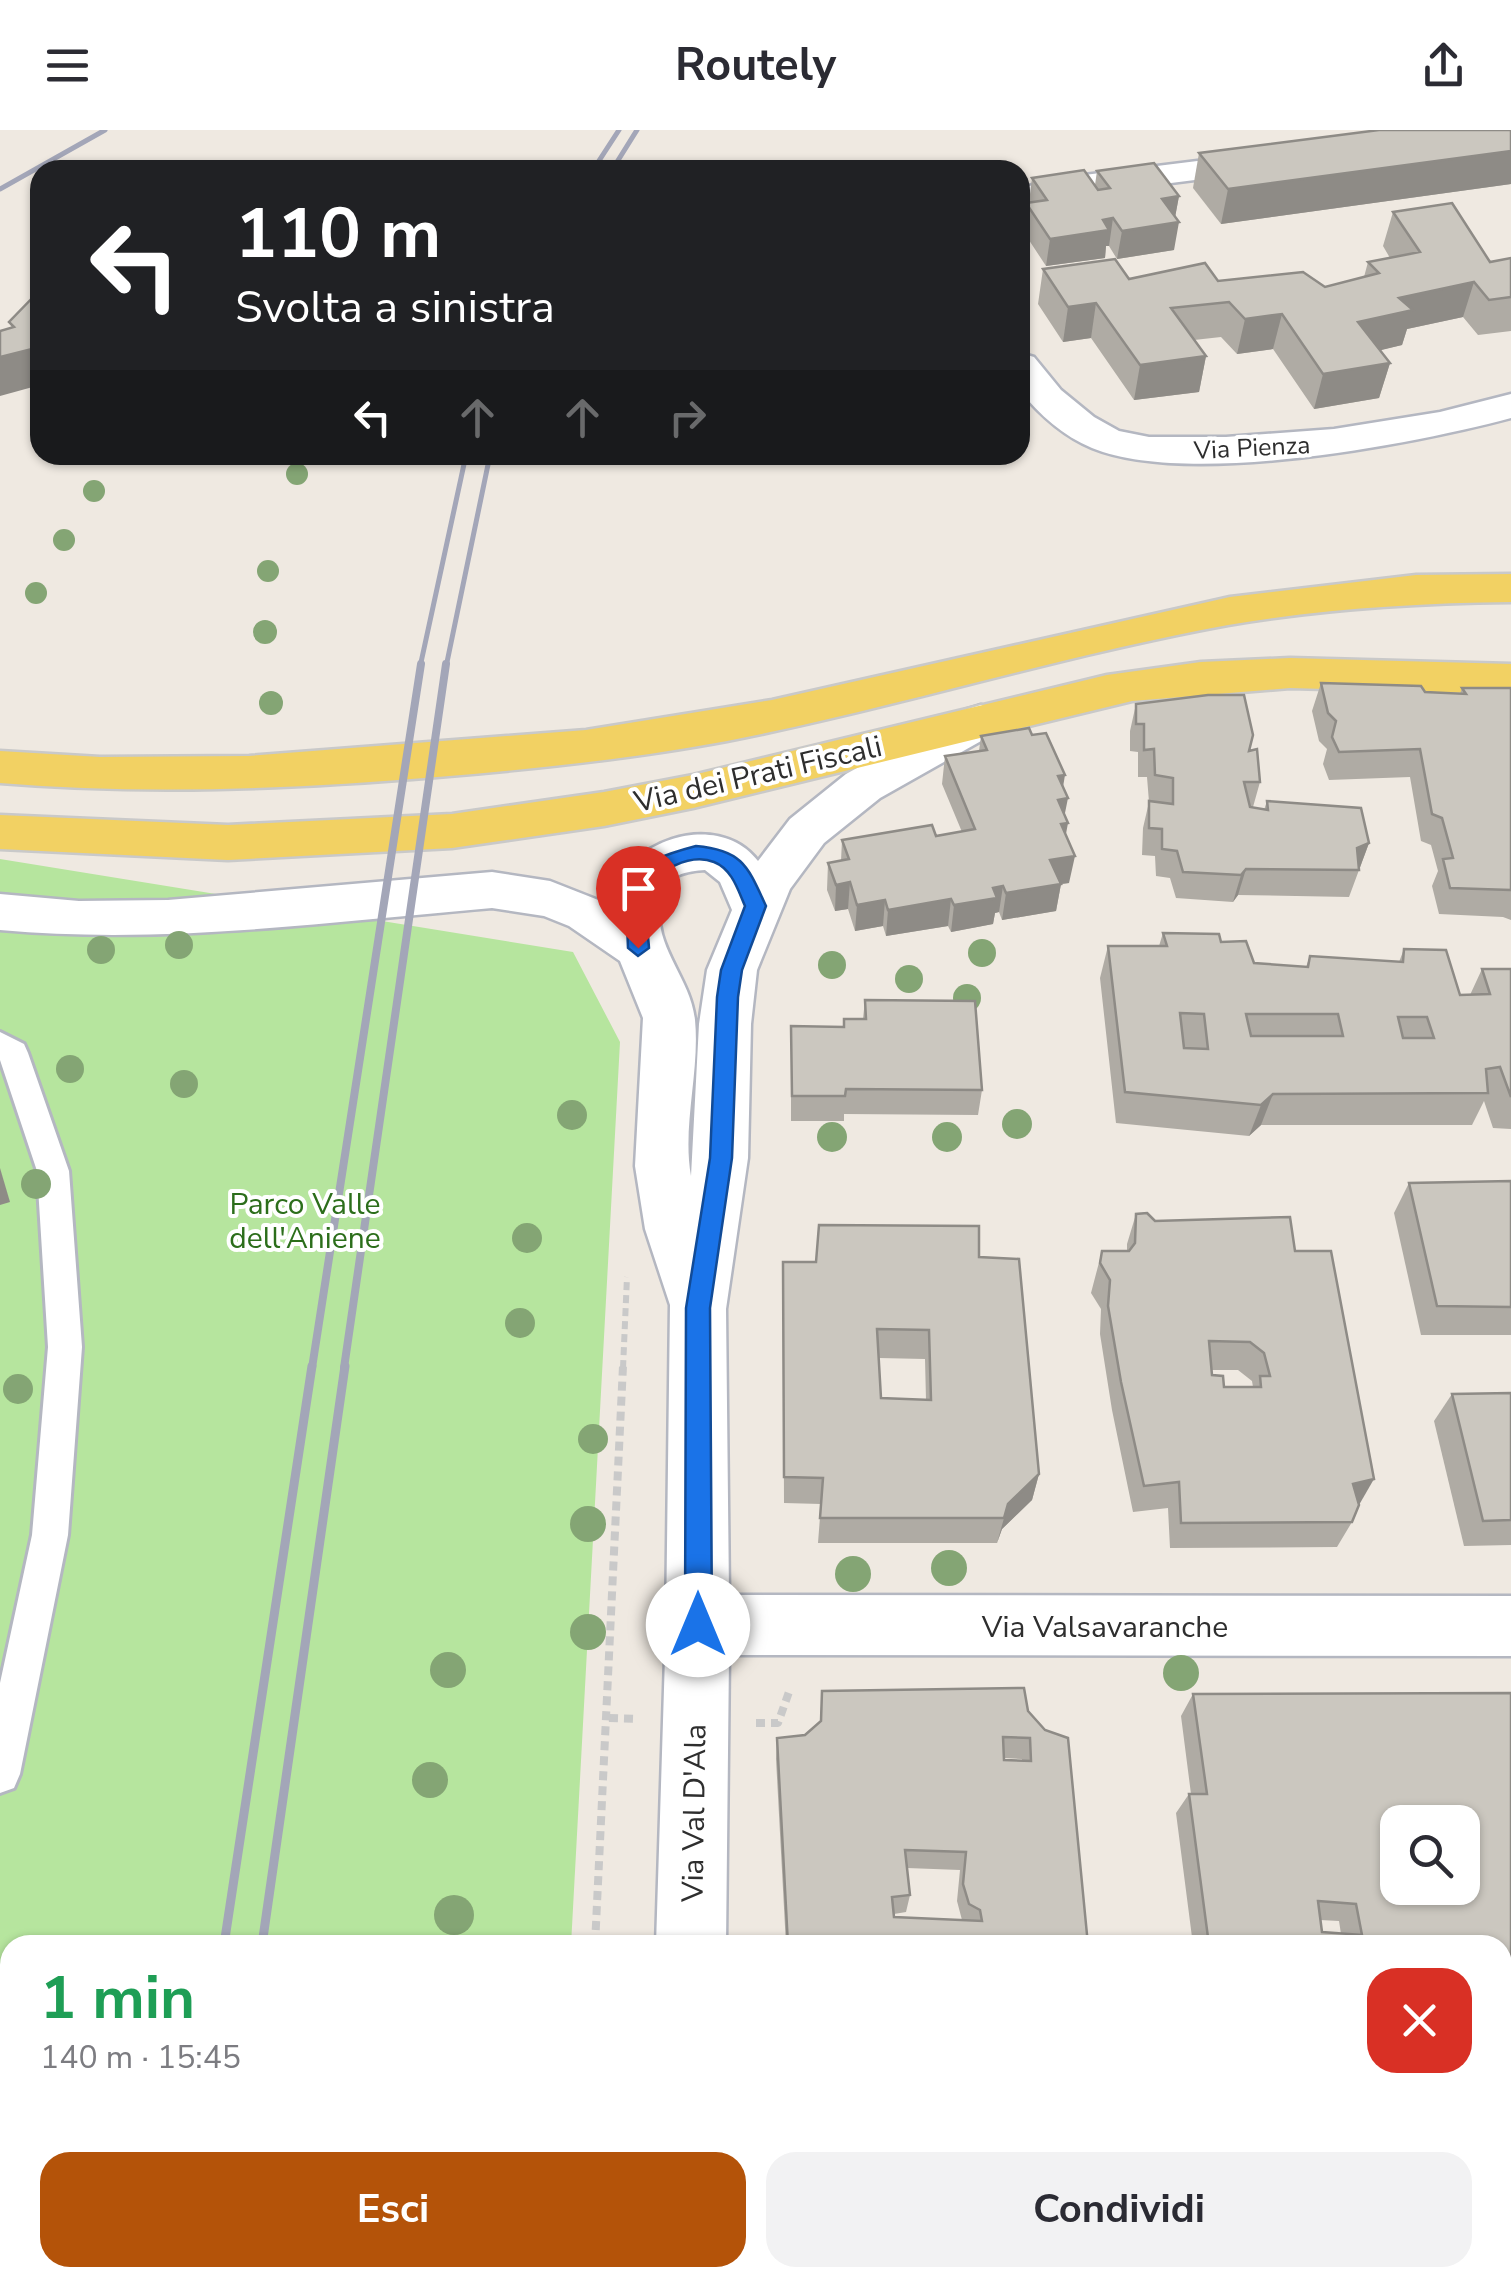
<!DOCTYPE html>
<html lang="it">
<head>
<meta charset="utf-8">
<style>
	:root { --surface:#fff; --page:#f2f2f3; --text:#2b2b33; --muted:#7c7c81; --accent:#b45309 }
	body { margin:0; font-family:"Nunito Sans",sans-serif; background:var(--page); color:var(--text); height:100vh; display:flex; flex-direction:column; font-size:38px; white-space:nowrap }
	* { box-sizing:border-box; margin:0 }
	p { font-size:32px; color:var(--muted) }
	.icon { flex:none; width:55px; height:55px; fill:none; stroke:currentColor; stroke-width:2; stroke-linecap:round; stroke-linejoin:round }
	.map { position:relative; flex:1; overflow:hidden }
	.drawer { position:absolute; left:0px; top:1805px; width:1512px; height:352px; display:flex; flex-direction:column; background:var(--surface); border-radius:30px 30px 0 0; box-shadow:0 2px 8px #0004 }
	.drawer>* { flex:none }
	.hud { position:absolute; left:30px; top:30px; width:1000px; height:305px; border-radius:30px; box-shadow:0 2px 8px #0004; background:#202124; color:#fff; overflow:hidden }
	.buttons { position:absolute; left:1380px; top:1675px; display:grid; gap:20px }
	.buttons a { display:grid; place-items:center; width:100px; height:100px; border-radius:20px; background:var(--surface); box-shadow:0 2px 8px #0004; font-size:50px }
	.pin { position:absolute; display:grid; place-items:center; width:85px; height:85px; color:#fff; margin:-102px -42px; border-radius:50% 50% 50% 0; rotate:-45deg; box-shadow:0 0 10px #0007 }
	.pin .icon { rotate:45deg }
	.me { position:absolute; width:110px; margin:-55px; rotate:0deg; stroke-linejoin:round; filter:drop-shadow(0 0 8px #0008) }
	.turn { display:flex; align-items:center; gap:35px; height:210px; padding:0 40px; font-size:45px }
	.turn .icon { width:130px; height:130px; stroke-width:2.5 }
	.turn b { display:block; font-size:70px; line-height:85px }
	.lanes { display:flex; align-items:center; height:95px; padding:0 40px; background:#0003; justify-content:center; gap:50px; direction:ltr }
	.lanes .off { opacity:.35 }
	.round { display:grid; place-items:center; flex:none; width:105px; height:105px; border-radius:30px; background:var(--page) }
	.overview { display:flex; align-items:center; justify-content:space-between; height:170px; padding:0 40px }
	h1 { font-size:60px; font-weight:700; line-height:75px; color:#1e9e55 }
	.cta { display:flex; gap:20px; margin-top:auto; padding:20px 40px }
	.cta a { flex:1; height:115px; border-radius:30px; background:var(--accent); color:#fff; font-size:40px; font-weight:700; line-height:115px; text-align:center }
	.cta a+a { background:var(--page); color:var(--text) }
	header { display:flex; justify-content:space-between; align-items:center; height:130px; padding:0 40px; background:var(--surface); font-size:45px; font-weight:700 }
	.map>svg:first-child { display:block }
	.green { fill:#b6e59e }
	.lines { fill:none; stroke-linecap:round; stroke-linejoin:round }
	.service-casing { stroke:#b4b7c1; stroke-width:6 }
	.minor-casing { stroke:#b4b7c1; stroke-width:5 }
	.primary-casing { stroke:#c9c9c9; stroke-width:5 }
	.path-far1 { stroke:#c9c9c9; stroke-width:6; stroke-dasharray:8 5; stroke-linecap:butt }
	.path { stroke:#c9c9c9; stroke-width:8; stroke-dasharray:9 6; stroke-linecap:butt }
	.service { fill:#fff; fill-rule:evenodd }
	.minor { fill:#fff; fill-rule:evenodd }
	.primary { fill:#f2d163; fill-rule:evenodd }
	.rail-far2 { stroke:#a3a6b8; stroke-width:5 }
	.rail-far1 { stroke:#a3a6b8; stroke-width:8 }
	.rail { stroke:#a3a6b8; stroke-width:9 }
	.tree { fill:#84a574 }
	.wall { fill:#afaba4; fill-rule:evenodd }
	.shaded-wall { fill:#8e8b86 }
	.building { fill:#cbc7bf; stroke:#8e8b86; stroke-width:2.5; fill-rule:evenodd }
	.route { fill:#1a73e8; stroke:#114b97; stroke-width:2.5 }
	.labels { text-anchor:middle; stroke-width:8; stroke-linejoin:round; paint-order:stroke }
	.far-street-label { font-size:25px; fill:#2e2e2e; stroke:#fff }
	.street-label { font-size:30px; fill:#2e2e2e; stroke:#fff }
	.park-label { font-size:30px; fill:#2c6e1b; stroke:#fff }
</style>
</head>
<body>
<header><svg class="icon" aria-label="menu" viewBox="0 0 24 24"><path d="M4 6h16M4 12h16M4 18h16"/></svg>Routely<svg class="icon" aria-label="share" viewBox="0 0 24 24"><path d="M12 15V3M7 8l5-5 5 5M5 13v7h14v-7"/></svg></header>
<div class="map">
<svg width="1511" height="2156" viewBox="0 0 1511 2156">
	<rect width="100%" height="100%" fill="#efe9e1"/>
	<polygon class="green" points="0,729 573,822 620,912 571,1815 10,1815 10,2148 553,2148 552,2156 0,2156"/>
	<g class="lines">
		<defs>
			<polygon id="service" points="0,902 24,914 28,923 69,1041 82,1217 68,1405 20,1644 14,1658 0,1663 0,1553 32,1405 48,1217 37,1041 0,930"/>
			<g id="minor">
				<polygon points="1270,22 1282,25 1287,32 1282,39 1068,66 1020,88 1020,59 1052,49"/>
				<path d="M1020 223 1034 227 1061 260 1094 287 1119 301 1149 307H1226L1334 299 1440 282 1511 264V288C1410 315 1188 357 1092 318 1063 306 1040 285 1020 261Z"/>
				<path d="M981 575 997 580 1004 591 997 602 880 668 824 713 790 759 757 840 751 894 748 1028 726 1179 729 1465 1511 1466V1526L729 1525 726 1815H656L666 1495 670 1175 645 1099 635 1036 643 888 620 831 569 796 544 786 492 778C328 792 164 815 0 800V764L79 771 168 770 492 742 550 751 611 775C618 712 717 677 758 731L790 689 846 644 965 580ZM705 740 720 752 732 780 707 840 699 894 691 1046C682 996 700 941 695 890 690 844 650 816 661 765 665 745 688 741 705 740Z"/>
				<rect x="646" y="2148" width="76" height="8"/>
			</g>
			<g id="primary">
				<path d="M1511 444V472C1416 473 1322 479 1228 495 1059 526 895 578 727 611 631 629 534 639 437 647 291 659 146 665 0 653V621L100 627 249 626 586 600 772 570 1230 467 1416 445Z"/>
				<polygon points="1290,528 1511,534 1511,564 1290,558 1132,571 693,678 604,696 452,718 228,730 0,719 0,685 228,695 452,684 604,662 693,645 1107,545 1201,532"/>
			</g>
		</defs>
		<use href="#service" class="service-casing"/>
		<use href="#minor" class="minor-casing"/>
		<use href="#primary" class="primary-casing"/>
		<polyline class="path-far1" points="623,1238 627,1147"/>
		<g class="path">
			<polyline points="609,1588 638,1589"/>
			<polyline points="756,1593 778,1593 790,1559"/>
			<polyline points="595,1815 623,1236"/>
			<polyline points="574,2148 574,2156"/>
		</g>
		<use href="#service" class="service"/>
		<use href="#minor" class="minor"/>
		<use href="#primary" class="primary"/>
		<g class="rail-far2">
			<polyline points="593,40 619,0"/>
			<polyline points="612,40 637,0"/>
			<polyline points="0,59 105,0"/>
			<polyline points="420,537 466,325"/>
			<polyline points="446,537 490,325"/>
		</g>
		<g class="rail-far1">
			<polyline points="312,1238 421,534"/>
			<polyline points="344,1238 446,534"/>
		</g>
		<g class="rail">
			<polyline points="224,1815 312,1236"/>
			<polyline points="262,1815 345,1236"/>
			<polyline points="172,2156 173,2148"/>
			<polyline points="214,2156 215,2148"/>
		</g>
	</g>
	<g class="tree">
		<circle cx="297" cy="344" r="11"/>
		<circle cx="94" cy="361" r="11"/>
		<circle cx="64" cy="410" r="11"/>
		<circle cx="268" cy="441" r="11"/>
		<circle cx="36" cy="463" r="11"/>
		<circle cx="265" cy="502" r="12"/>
		<circle cx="271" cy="573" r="12"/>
		<circle cx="179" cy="815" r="14"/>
		<circle cx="101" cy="820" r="14"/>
		<circle cx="982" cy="823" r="14"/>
		<circle cx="832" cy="835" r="14"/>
		<circle cx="909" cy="849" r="14"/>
		<circle cx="967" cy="868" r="14"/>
		<circle cx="70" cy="939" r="14"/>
		<circle cx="184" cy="954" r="14"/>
		<circle cx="572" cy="985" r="15"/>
		<circle cx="1017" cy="994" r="15"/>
		<circle cx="832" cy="1007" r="15"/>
		<circle cx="947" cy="1007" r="15"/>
		<circle cx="36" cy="1054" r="15"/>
		<circle cx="527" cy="1108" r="15"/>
		<circle cx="520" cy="1193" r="15"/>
		<circle cx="18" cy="1259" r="15"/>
		<circle cx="593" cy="1309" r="15"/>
		<circle cx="588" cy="1394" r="18"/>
		<circle cx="949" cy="1438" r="18"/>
		<circle cx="853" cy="1444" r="18"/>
		<circle cx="588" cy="1502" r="18"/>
		<circle cx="448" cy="1540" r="18"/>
		<circle cx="1181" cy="1543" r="18"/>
		<circle cx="430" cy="1650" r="18"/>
		<circle cx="454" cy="1785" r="20"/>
	</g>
	<g class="wall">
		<polygon points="1511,0 1511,54 1221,94 1193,58 1199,23"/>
		<polygon points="1097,41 1179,66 1175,87 1174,120 1117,129 1109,116 1106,116 1105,128 1046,136 1023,101 1026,73 1029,72 1032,48 1095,55"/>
		<polygon points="1393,82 1490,132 1511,128 1511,201 1478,205 1463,187 1407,199 1402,215 1380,220 1390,233 1379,268 1314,279 1273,219 1237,224 1221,207 1194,210 1206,226 1199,262 1134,270 1091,208 1063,212 1038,174 1043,139 1129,149 1218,151 1325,157 1364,147 1368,132 1390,128 1383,116"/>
		<polygon points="1321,553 1460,564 1462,558 1511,558 1511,790 1503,787 1439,784 1432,756 1438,741 1431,715 1421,711 1410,647 1329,650 1323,634 1327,619 1319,611 1312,581"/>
		<polygon points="1136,574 1249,621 1260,652 1253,677 1264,680 1267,671 1369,713 1349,767 1238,765 1233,772 1176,768 1170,748 1156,746 1155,726 1142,725 1143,698 1149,672 1147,647 1138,647 1138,622 1130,621 1130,601"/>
		<polygon points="981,606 1063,658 1069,753 1061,754 1056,781 1002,790 999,782 995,783 993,794 951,802 948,796 886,806 883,796 855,801 848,779 835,781 827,760 828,733 841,731 842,710 936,706 962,702 942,654 945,626 979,621"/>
		<polygon points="1163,803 1221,812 1254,833 1306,837 1310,826 1399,832 1404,819 1460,865 1470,865 1482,839 1511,839 1511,999 1493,998 1484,971 1472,995 1261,995 1249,1006 1116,993 1100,848 1108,816 1159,816"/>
		<polygon points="865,870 982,960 978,985 844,984 844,991 791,991 791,896 843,897 863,889"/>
		<polygon points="1511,1051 1511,1205 1421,1205 1394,1083 1409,1053"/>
		<path d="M1136 1084 1155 1091 1295 1121 1359 1375 1352 1392 1337 1417 1170 1418 1168 1378 1133 1382 1112 1280 1100 1204 1101 1179 1091 1163 1102 1121H1127V1114ZM1212 1240H1238L1252 1251 1253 1257H1224L1212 1245Z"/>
		<path d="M979 1127 1039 1344 1032 1370 1002 1399 997 1413H818L821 1374 784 1373 783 1132ZM879 1228 925 1229 926 1270 881 1268Z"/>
		<polygon points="1511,1263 1511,1415 1464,1416 1434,1291 1452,1264"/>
		<path d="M822 1561 1028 1581 1088 1815H786L776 1629 777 1608 805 1605 820 1592ZM1004 1628 1022 1629V1631L1004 1630ZM907 1738 960 1740 957 1771 962 1790 894 1787V1784L906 1782 910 1765Z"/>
		<path d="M1511 1563V2092H1502V1815H1193L1176 1683 1189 1664H1191L1181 1586 1193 1564ZM1320 1790 1339 1791 1341 1804 1322 1802Z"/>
	</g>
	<g class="shaded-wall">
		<polygon points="1511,21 1511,54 1221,94 1228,59"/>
		<polygon points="1179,66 1174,93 1179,92 1174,120 1117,129 1122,101 1162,69"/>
		<polygon points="1113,88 1109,116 1106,116 1105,128 1046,136 1050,109 1103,90"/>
		<polygon points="1474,152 1463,187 1407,199 1402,215 1349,228 1358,192 1399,168"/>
		<polygon points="1096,173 1091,208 1063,212 1068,177"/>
		<polygon points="1282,184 1273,219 1237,224 1245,189"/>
		<polygon points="40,217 40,255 0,266 0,227"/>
		<polygon points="1206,226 1199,262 1134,270 1140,235"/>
		<polygon points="1390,233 1379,268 1314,279 1323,244"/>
		<polygon points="1065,645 1061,669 1068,668 1063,693 1068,693 1063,720 1053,697 1058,646"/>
		<polygon points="1369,713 1359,740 1357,718"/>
		<polygon points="1075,726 1069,753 1061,754 1056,781 1002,790 1006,763 1050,730"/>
		<polygon points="1246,739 1238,765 1233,772 1241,745"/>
		<polygon points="850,752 848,779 835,781 836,755"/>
		<polygon points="1003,756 999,782 995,783 993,794 951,802 954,775 993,758"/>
		<polygon points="951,769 948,796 886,806 888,780"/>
		<polygon points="885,770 883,796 855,801 857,775"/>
		<polygon points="1273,964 1261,995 1249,1006 1261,975"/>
		<polygon points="0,1038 10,1072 0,1075"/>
		<polygon points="1039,1344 1032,1370 1002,1399 997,1413 1008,1374"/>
		<polygon points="1374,1349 1359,1375 1353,1354"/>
	</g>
	<g class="building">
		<polygon points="1379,0 1511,0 1511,21 1228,59 1199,23"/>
		<polygon points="1154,33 1179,66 1162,69 1179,92 1122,101 1113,88 1103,90 1109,100 1050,109 1026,73 1047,70 1032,48 1084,40 1098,60 1110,58 1097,41"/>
		<polygon points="1452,73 1490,132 1511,128 1511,167 1489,170 1474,152 1399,168 1413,180 1358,192 1390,233 1323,244 1282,184 1245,189 1229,172 1171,178 1206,226 1140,235 1096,173 1068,177 1043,139 1115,129 1129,149 1205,133 1218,151 1303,142 1325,157 1379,143 1368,132 1420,122 1393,82"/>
		<polygon points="40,160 40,217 0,227 0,201 14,197 9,192"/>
		<polygon points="1321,553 1421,556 1425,562 1466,564 1462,558 1511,558 1511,760 1450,758 1443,729 1453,728 1442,688 1432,684 1420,619 1339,622 1332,607 1336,591 1328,583"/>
		<polygon points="1208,565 1244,565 1253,605 1249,621 1257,619 1260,652 1244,652 1250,677 1268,680 1267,671 1361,678 1369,713 1357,718 1359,740 1246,739 1241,745 1183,742 1177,721 1162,719 1162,699 1149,698 1149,671 1173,674 1173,648 1155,645 1154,619 1144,620 1144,594 1136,594 1136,574"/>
		<polygon points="1029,598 1032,605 1046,603 1065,645 1058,646 1068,668 1058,670 1068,693 1061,694 1075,726 1050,730 1061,754 1006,763 1003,756 993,758 997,768 954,775 951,769 888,780 885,770 857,775 850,752 836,755 828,733 849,729 842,710 932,695 936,706 975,699 945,626 987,620 981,606"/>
		<path d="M1163 803 1219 804 1221 812 1246 811 1254 833 1308 837 1310 826 1403 832 1404 819 1446 820 1460 865 1490 864 1482 839H1511V967L1500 937 1486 939 1488 963 1273 964 1261 975 1125 962 1108 816H1167ZM1180 883 1204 884 1208 919 1184 918ZM1246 884H1338L1343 906H1251ZM1398 887H1427L1434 908H1403Z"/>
		<polygon points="865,870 975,871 982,960 846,959 845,966 792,966 791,896 844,897 844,889 866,889"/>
		<polygon points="1511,1051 1511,1177 1437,1176 1409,1053"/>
		<path d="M1147 1083 1155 1091 1290 1087 1295 1121H1331L1374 1349 1353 1354 1359 1375 1352 1392 1181 1393 1179 1352 1144 1356 1121 1252 1108 1176 1110 1150 1100 1133 1102 1121H1129L1135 1113 1136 1084ZM1209 1211 1250 1212 1264 1223 1270 1246H1260L1261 1257H1224L1223 1246 1212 1245Z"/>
		<path d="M819 1095 979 1096V1127L1019 1129 1039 1344 1008 1374 1004 1388H820L823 1348 784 1347 783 1132H816ZM877 1199 929 1200 931 1270 881 1268Z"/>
		<polygon points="1511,1263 1511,1390 1483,1391 1452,1264"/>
		<path d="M1024 1558 1028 1581 1045 1600 1068 1608 1088 1815H788L777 1608 805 1605 821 1591 822 1561ZM1003 1607 1030 1608 1031 1631 1004 1630ZM905 1720 966 1722 963 1754 969 1774 980 1780 982 1791 894 1787 892 1767 910 1765Z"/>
		<path d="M1511 1563V2084H1502V1815H1209L1189 1664H1207L1193 1564ZM1398 1692H1462V1758H1398ZM1318 1771 1356 1774 1362 1805 1322 1802Z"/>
	</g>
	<path class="route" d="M696 716C743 720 748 737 766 776L742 840 738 867 732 1028 710 1178 712 1495 708 1504 698 1507 689 1504 685 1495 686 1178 710 1028 717 867 721 840 745 776C738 760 732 739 714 732 691 723 655 740 648 762 643 779 648 801 649 818L638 826 628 818C625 748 624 735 696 716Z"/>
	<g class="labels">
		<g class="far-street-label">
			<text transform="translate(1252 317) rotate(-3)" y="9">Via Pienza</text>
		</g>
		<g class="street-label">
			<text transform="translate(758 644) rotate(-13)" y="10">Via dei Prati Fiscali</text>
			<text x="1105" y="1507">Via Valsavaranche</text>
			<text transform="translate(694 1683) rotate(-89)" y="10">Via Val D'Ala</text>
		</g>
		<g class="park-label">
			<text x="305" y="1084">Parco Valle<tspan x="305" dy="34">dell'Aniene</tspan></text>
		</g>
	</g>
</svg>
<div class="buttons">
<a><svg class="icon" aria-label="search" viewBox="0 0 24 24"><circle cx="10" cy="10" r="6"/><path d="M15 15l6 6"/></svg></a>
</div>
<div class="pin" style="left:638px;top:818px;background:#d93025"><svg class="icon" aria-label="arrive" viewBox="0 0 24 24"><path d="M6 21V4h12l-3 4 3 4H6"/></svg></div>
<svg class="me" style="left:698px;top:1495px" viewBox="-20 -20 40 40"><circle r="19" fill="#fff"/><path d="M0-13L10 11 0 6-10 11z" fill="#1a73e8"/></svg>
<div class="hud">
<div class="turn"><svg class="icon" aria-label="left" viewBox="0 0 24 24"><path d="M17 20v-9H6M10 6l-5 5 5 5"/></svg><div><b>110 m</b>Svolta a sinistra</div></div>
<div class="lanes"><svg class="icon" aria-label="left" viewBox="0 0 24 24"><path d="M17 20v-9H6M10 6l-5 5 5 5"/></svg><svg class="icon off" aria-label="ahead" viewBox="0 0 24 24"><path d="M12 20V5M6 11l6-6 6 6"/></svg><svg class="icon off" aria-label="ahead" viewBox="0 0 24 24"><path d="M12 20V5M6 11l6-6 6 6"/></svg><svg class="icon off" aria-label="right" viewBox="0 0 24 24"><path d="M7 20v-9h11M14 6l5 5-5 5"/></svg></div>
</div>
<section class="drawer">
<div class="overview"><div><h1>1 min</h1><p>140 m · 15:45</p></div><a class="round" style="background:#d93025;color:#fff"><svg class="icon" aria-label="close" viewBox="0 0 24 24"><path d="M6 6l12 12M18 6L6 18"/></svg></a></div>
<div class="cta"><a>Esci</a><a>Condividi</a></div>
</section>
</div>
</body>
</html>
